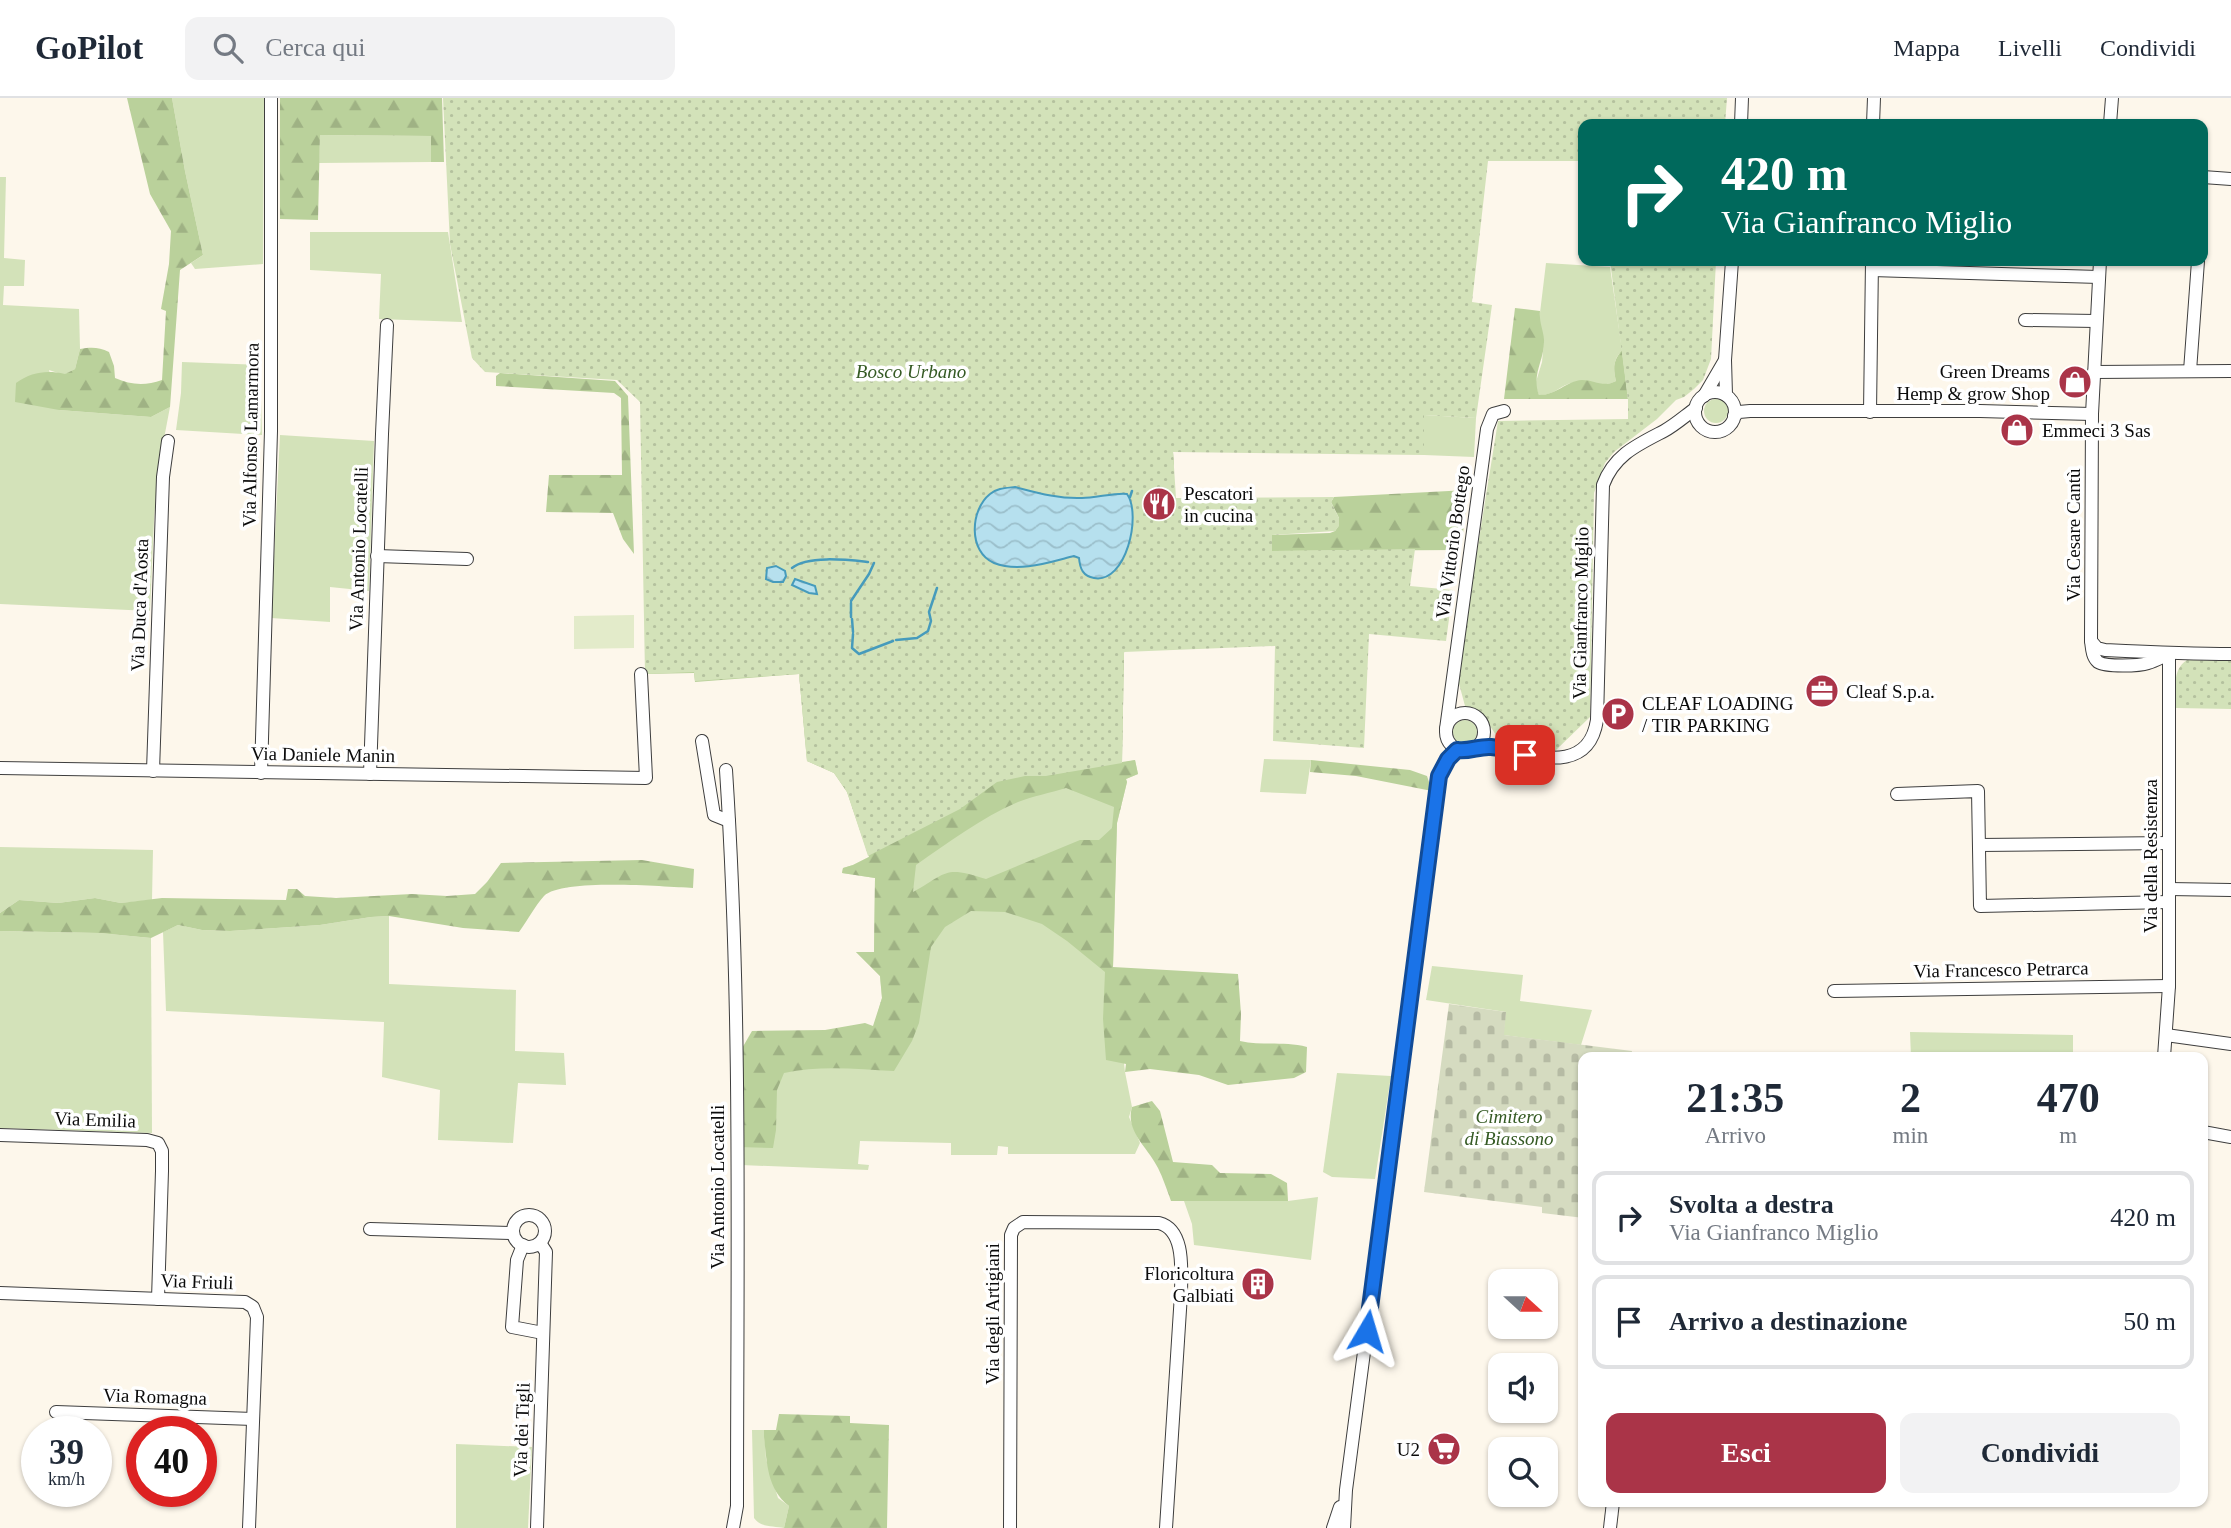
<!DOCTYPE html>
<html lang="it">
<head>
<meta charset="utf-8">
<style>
	:root { --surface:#fff; --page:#f2f2f3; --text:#1f2937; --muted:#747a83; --line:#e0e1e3; --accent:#aa3448 }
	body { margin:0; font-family:Georgia,serif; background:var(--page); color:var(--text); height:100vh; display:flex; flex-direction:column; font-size:26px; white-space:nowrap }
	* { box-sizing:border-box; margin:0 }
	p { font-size:23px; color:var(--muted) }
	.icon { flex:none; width:38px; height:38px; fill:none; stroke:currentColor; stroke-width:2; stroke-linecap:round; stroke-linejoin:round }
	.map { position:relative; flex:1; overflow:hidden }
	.details { position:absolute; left:1578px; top:954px; width:630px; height:455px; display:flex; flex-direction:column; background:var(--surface); border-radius:14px; box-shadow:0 2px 5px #0004 }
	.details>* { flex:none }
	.hud { position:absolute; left:1578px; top:21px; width:630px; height:147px; border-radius:14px; box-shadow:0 2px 5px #0004; background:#00695c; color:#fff; overflow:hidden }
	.needle { width:46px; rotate:111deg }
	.buttons { position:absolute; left:1488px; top:1171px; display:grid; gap:14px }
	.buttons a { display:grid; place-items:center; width:70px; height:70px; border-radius:14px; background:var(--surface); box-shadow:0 2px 5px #0004; font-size:35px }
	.speed { position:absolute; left:21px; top:1318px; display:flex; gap:14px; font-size:35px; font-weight:700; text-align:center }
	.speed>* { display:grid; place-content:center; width:91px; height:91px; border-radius:50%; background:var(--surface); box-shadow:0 2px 5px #0004; line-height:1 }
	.speed small { font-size:18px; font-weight:400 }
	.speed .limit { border:10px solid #d22; background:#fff; color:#111 }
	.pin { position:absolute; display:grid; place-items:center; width:60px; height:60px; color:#fff; margin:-30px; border-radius:14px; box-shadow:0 4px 10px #0006 }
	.me { position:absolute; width:77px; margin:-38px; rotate:7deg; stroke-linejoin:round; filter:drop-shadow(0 0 5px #0008) }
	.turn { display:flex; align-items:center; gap:24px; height:147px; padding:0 28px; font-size:32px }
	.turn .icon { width:91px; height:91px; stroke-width:2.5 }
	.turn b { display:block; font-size:49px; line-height:60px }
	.eta { display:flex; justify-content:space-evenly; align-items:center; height:119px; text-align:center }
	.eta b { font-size:42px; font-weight:600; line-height:49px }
	.button { display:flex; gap:14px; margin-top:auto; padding:14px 28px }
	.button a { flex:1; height:80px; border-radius:14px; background:var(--accent); color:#fff; font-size:28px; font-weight:600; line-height:80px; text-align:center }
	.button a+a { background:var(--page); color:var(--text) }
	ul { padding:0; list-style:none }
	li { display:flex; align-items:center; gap:21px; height:94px; margin:0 14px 10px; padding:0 14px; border:4px solid var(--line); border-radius:14px }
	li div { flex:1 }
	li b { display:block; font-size:26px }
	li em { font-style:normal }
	header { display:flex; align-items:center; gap:42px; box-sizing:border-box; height:98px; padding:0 35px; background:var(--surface); border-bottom:2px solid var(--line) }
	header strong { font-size:33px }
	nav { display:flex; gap:38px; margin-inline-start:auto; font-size:24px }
	.search { width:490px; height:63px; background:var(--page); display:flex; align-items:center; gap:18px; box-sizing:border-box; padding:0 24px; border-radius:14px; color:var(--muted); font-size:26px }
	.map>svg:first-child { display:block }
	.grass { fill:#d3e2b9 }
	.forest { fill:url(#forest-firs); fill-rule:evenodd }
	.cemetery { fill:url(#cemetery-stones) }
	.park { fill:url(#park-dots) }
	.pitch { fill:#e3ebca }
	.water { fill:url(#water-waves); stroke:#469bbc; stroke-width:2 }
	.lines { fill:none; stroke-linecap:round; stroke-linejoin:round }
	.stream { stroke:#469bbc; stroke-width:2.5 }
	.minor-casing { stroke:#3e3e3e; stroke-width:14 }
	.minor { stroke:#fff; stroke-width:12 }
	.route-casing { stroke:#114b97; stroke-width:18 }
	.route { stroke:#1a73e8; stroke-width:12 }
	.labels { text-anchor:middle; stroke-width:7; stroke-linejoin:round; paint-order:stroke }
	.park-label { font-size:19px; font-style:italic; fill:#355a24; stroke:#fff }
	.poi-label { font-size:19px; fill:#0b0b0b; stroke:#fff; text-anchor:start }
	.street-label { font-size:19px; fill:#0b0b0b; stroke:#fff }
</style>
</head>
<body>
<header>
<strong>GoPilot</strong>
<div class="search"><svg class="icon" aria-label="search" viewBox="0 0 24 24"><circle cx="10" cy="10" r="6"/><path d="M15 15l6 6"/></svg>Cerca qui</div>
<nav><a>Mappa</a><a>Livelli</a><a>Condividi</a></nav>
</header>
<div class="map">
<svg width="2231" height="1430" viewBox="0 0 2231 1430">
	<defs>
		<pattern id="forest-firs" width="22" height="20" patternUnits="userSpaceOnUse" patternTransform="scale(1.75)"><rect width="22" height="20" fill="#bad19b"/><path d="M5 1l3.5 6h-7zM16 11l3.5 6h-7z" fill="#9fb284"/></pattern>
		<pattern id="cemetery-stones" width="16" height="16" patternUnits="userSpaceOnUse" patternTransform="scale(1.75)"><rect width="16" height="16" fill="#d5dbc0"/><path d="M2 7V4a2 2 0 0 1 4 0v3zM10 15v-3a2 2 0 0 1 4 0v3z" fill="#b6bba4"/></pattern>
		<pattern id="park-dots" width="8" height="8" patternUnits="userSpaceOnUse" patternTransform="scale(1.75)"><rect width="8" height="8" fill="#d3e2b9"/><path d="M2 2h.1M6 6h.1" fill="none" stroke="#b4c19e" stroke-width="1.8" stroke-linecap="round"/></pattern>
		<pattern id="water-waves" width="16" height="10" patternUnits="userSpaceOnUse" patternTransform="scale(1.75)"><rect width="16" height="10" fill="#b6e0ee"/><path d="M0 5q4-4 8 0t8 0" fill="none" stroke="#9bbfcb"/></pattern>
	</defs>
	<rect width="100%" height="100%" fill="#fdf7eb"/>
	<g class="grass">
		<polygon points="172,0 264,0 263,166 195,171 191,165 203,157 185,73"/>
		<polygon points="320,37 431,38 431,64 319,65"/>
		<polygon points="0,79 6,79 4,160 25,162 24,188 4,188 3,207 79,211 80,251 75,271 64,277 49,272 59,312 151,319 170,309 158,372 154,422 150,513 0,506"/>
		<polygon points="310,134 448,134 462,224 379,221 381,176 310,172"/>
		<path d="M1546 165 1610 169 1622 252C1613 262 1613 270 1616 283 1602 291 1587 281 1571 285 1558 289 1555 297 1539 297L1535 287 1542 264 1544 243 1539 223Z"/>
		<polygon points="182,264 260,267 262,337 176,332 181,295"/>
		<circle cx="1716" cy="313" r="12"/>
		<polygon points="1424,317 1476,320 1474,359 1424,357"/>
		<polygon points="280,337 374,343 369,493 330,489 330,524 271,520"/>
		<circle cx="1465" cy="634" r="12"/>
		<polygon points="1264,661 1311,662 1306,696 1260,694"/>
		<polygon points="1135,662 1138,676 1126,681 1127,684 1117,725 1113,869 1125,974 1132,1009 1129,1019 1140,1045 1135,1056 1008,1056 1008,1049 998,1048 997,1057 951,1057 951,1045 860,1043 858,1066 869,1067 868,1072 741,1067 741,952 874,928 882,900 880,878 856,854 874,854 875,780 842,775 843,770 853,767 951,717 1036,684"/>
		<polygon points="0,749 153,752 152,802 121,805 95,800 58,805 19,802 0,815"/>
		<polygon points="389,818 389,886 516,892 515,953 564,955 566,987 518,985 513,1045 438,1042 440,992 382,979 384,924 166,913 163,834 178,827 202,832 230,833 320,827 371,819"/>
		<polygon points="0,833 99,835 151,840 152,1035 0,1030"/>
		<polygon points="1432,868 1523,877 1520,903 1592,912 1581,947 1503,937 1506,914 1426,902"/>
		<polygon points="1910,934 2073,937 2073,959 1911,959"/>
		<polygon points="1337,975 1391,978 1375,1081 1332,1079 1323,1074"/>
		<polygon points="1318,1099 1311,1162 1194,1147 1192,1126 1184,1103 1288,1103"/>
		<path d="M752 1332H764L766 1361 778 1400 789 1408 784 1430C774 1428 761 1430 754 1420Z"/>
		<polygon points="456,1346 532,1349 528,1430 456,1430"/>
	</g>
	<g class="forest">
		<path d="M127 0H172L185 73 203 157 180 172 170 309 151 319 59 312 15 304 16 285C32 274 46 272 65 276L75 271 80 251C91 249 99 249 109 254L114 268 115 280C131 287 145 288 162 282L166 213 161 211 169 166 171 133 150 96Z"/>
		<polygon points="280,0 442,0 444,64 431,64 431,38 320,37 318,122 280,121"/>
		<path d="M728 0 1171 328 1174 366 1124 555 1122 664 1135 662 1138 676 1126 681 1127 684 1117 725 1113 869 1238 876 1241 916 1240 943C1262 948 1284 943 1307 949L1306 974 1294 980 1228 987 1199 977 1150 971 1125 974 1126 966 1106 962 1103 921 1105 874 1067 843 1042 826 1005 814 971 813 945 829 931 849 919 925 912 943 894 973C857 971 820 967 784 975L777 992 776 1032 773 1050 738 1049 741 952 752 933 825 932 865 925 873 928 882 900 880 878 856 854H874L875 780 842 775 843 770 853 767 869 759 847 694 834 675 807 663 799 576 695 584 694 575 645 576ZM1066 690 1114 709 1112 730 1099 742H1080L986 781C944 767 947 775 913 794L916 767C949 744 981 720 1018 704 1033 698 1050 695 1066 690Z"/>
		<path d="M1515 210 1540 213C1539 224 1543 231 1544 241 1545 262 1531 276 1539 297 1557 297 1566 283 1582 282 1595 282 1603 290 1616 283 1613 270 1613 263 1622 252L1628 301H1504Z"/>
		<polygon points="500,275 615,283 628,298 634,456 623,441 613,415 546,414 549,377 622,377 621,300 614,295 496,288 496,278"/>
		<polygon points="1468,392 1461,452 1272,453 1271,437 1330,435 1335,433 1339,427 1339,420 1331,404 1334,399"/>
		<polygon points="1311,662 1410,672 1427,678 1432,693 1356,678 1310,674"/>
		<path d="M642 762 694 771 693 790C664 789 563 780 544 798 535 808 527 823 519 834L463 830 389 818 371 819 320 827 230 833 202 832 178 827 151 840 99 835 0 833V815L19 802 58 805 95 800 121 805 162 800 286 802 288 791H297L305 798 336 800 412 796 447 798 475 796 487 784 501 765Z"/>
		<path d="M1152 1003 1160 1013 1173 1064 1212 1067 1220 1075 1271 1076 1287 1085 1288 1103H1171C1167 1092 1163 1080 1158 1070 1148 1049 1125 1034 1132 1009Z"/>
		<path d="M779 1316 850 1318V1325L889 1327 887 1430H784L789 1408C767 1391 767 1365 764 1339V1332H776Z"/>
	</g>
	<polygon class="cemetery" points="1449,906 1506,914 1504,937 1632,953 1631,959 1584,959 1584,1120 1542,1115 1542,1109 1424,1094"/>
	<g class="park">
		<polygon points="443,0 1727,0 1725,26 1584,26 1584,63 1488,63 1472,204 1492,207 1476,320 1424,317 1424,357 1173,354 1176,400 1334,399 1331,404 1339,420 1339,428 1335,433 1272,437 1272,453 1415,451 1410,488 1453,492 1446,543 1369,536 1364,650 1273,643 1275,548 1124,554 1122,665 1046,678 1025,678 997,684 960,711 868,758 847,694 834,675 807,663 799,576 695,583 694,574 645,576 640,304 617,282 485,274 472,260 450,146"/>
		<polygon points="1610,163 1716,163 1711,261 1703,282 1694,291 1684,299 1676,302 1657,321 1614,354 1605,365 1594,395 1590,619 1555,653 1509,648 1496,637 1480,613 1465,608 1457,578 1498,323 1628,321 1628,302"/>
		<path d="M2187 562 2231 563V611L2176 610C2176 593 2171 572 2187 562Z"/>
	</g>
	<polygon class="pitch" points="634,517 634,550 574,551 574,518"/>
	<g class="water">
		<path d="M1015 389C1038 395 1059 401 1082 400 1095 400 1118 394 1127 396 1142 417 1126 486 1094 480 1083 478 1080 471 1079 460L1074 458C1050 464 1019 475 994 465 968 454 970 412 990 396 997 390 1006 390 1015 389Z"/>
		<polygon points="776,468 785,473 786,478 783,484 773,484 766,481 767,470"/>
		<polygon points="795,481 815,488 817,496 809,495 792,487"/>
	</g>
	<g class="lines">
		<g class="stream">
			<polyline points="1130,399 1132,393"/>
			<path d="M792 470C807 457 849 462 868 464"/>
			<polyline points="851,503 869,476 874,465"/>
			<polyline points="851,505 851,519"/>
			<polyline points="852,521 853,534"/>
			<polyline points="853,536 852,550 859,556 893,543"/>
			<polyline points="896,542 917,540 928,533 931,523 929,514 937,490"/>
		</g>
		<defs>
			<g id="minor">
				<polyline points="1741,26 1742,0"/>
				<polyline points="1873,26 1874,0"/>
				<polyline points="2110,26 2112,0"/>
				<polyline points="2203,79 2231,81"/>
				<path d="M2100 163 2092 316 2091 543C2092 550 2092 559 2098 564 2106 569 2139 568 2148 565 2155 563 2162 559 2169 556"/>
				<polyline points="1872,172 2099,179"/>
				<polyline points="2025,222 2096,223"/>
				<polyline points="2190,273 2198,163"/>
				<polyline points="2094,274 2231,273"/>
				<circle cx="1715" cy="314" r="20"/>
				<polyline points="1726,297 1725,262 1732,163"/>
				<polyline points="1704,298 1725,262"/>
				<polyline points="1870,314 1872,163"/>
				<polyline points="1734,318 1739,314 1750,313 1980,313 2092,316"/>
				<polyline points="377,458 467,461"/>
				<path d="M2091 543 2097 550 2105 552C2147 554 2189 556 2231 556"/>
				<circle cx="1465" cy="634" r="19"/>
				<polyline points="1446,631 1487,331 1493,316 1504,313"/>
				<polyline points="702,643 714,717 729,723"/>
				<path d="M1476 649C1517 649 1587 686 1597 622L1603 387C1614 357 1637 347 1664 333 1675 327 1685 318 1696 310"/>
				<polyline points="0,670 646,680 641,576"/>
				<path d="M726 672C742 917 737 1163 737 1408L733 1430"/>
				<polyline points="153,673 163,379 168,343"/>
				<polyline points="261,675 271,333 271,0"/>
				<polyline points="370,676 382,336 387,227"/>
				<polyline points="1897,696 1978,693 1980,808 2169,804"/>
				<polyline points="1979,747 2169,745"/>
				<polyline points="2169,791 2231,792"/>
				<polyline points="1834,893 2169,888"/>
				<polyline points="2166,937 2231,946"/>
				<polyline points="2164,959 2169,888 2169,556"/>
				<polyline points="2203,1034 2231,1039"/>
				<polyline points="0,1037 147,1042 158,1045 162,1053 162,1073 158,1201"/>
				<circle cx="529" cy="1133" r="16"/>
				<polyline points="370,1131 512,1135"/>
				<polyline points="523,1147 517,1162 512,1229 543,1235"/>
				<polyline points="0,1195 215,1203 245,1204 253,1209 257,1219 249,1430"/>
				<polyline points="56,1314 253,1321"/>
				<polyline points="537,1430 546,1154 540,1145"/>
				<path d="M1010 1430 1011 1137 1014 1130 1023 1124 1159 1125C1186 1132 1181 1174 1181 1196L1166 1430"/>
				<polyline points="1333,1430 1340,1409"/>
				<polyline points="1344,1430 1346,1392 1439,679 1448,661 1457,651"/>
				<polyline points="1610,1430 1613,1404"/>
			</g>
		</defs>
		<use href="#minor" class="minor-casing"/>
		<use href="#minor" class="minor"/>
	</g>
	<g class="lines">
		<defs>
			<path id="route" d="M1367 1233 1439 678 1448 661 1457 652C1469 654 1479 648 1491 649 1502 650 1514 654 1525 657"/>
		</defs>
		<use href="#route" class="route-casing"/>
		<use href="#route" class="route"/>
	</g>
	<defs>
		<symbol id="shop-disc" viewBox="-11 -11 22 22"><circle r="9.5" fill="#aa3448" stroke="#fff"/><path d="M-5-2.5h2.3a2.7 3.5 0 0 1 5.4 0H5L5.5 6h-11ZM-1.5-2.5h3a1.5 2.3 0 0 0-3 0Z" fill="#fff"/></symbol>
		<symbol id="restaurant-disc" viewBox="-11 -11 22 22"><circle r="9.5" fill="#aa3448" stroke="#fff"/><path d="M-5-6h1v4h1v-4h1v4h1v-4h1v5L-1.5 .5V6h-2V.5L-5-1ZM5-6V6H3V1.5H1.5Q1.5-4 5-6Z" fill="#fff"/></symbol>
		<symbol id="office-disc" viewBox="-11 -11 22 22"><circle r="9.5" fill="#aa3448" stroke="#fff"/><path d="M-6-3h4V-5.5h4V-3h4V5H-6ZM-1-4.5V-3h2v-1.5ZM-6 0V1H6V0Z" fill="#fff"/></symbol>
		<symbol id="parking-disc" viewBox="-11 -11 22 22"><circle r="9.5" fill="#aa3448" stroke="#fff"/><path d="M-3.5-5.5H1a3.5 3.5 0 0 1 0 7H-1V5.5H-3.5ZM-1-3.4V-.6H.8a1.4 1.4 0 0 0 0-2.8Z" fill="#fff"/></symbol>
		<symbol id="building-disc" viewBox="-11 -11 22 22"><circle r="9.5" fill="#aa3448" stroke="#fff"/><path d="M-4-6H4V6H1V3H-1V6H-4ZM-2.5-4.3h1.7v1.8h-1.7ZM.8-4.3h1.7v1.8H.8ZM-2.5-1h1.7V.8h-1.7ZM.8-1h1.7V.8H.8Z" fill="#fff"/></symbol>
		<symbol id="supermarket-disc" viewBox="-11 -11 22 22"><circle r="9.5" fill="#aa3448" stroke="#fff"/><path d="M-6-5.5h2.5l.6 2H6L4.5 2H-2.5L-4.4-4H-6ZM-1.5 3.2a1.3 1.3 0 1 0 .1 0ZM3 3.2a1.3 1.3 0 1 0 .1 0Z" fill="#fff"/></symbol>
	</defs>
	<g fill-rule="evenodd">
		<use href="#shop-disc" x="2056" y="265" width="38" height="38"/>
		<use href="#shop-disc" x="1998" y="313" width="38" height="38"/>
		<use href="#restaurant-disc" x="1140" y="387" width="38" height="38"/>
		<use href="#office-disc" x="1803" y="574" width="38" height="38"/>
		<use href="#parking-disc" x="1599" y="597" width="38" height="38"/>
		<use href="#building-disc" x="1239" y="1167" width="38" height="38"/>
		<use href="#supermarket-disc" x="1425" y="1332" width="38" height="38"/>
	</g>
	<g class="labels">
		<g class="park-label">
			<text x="911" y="280">Bosco Urbano</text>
			<text x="1509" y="1025">Cimitero<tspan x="1509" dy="22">di Biassono</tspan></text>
		</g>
		<g class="poi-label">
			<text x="2050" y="280" text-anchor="end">Green Dreams<tspan x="2050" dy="22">Hemp &amp; grow Shop</tspan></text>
			<text x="2042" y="339">Emmeci 3 Sas</text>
			<text x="1184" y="402">Pescatori<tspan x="1184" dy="22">in cucina</tspan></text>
			<text x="1846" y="600">Cleaf S.p.a.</text>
			<text x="1642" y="612">CLEAF LOADING<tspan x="1642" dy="22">/ TIR PARKING</tspan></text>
			<text x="1234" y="1182" text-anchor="end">Floricoltura<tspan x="1234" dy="22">Galbiati</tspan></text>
			<text x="1420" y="1358" text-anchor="end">U2</text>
		</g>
		<g class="street-label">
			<text transform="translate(250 337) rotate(-89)" y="7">Via Alfonso Lamarmora</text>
			<text transform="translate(2073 437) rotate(-90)" y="7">Via Cesare Cantù</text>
			<text transform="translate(1452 444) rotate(-82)" y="7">Via Vittorio Bottego</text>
			<text transform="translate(358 451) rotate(-88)" y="7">Via Antonio Locatelli</text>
			<text transform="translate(139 507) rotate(-88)" y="7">Via Duca d'Aosta</text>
			<text transform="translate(1580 515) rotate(-89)" y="7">Via Gianfranco Miglio</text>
			<text transform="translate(323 656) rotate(1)" y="7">Via Daniele Manin</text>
			<text transform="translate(2150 758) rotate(-90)" y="7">Via della Resistenza</text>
			<text transform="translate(2001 871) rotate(-1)" y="7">Via Francesco Petrarca</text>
			<text transform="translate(95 1021) rotate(2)" y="7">Via Emilia</text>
			<text transform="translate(717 1089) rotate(-90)" y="7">Via Antonio Locatelli</text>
			<text transform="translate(197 1183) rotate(2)" y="7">Via Friuli</text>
			<text transform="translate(992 1216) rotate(-90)" y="7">Via degli Artigiani</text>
			<text transform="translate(155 1298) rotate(2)" y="7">Via Romagna</text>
			<text transform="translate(521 1332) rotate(-88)" y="7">Via dei Tigli</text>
		</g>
	</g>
</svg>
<div class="buttons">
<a><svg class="needle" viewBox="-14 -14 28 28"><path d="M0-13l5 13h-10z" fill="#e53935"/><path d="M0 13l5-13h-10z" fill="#747a83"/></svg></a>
<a><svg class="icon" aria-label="sound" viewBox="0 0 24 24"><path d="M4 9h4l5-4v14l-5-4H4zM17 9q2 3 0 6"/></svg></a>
<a><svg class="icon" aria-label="search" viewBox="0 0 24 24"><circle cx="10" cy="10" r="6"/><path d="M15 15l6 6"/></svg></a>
</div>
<div class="speed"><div>39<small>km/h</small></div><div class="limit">40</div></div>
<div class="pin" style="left:1525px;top:657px;background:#d93025"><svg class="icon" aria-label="arrive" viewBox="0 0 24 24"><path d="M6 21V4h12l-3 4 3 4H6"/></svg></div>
<svg class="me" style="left:1367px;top:1233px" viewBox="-20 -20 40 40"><path d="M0-17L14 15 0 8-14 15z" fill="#1a73e8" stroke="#fff" stroke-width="4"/></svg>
<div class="hud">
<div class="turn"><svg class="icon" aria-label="right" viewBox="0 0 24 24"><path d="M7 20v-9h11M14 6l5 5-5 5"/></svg><div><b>420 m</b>Via Gianfranco Miglio</div></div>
</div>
<section class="details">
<div class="eta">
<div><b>21:35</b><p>Arrivo</p></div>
<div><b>2</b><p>min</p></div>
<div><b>470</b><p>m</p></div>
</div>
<ul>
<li><svg class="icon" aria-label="right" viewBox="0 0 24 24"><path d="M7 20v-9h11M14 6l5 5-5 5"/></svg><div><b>Svolta a destra</b><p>Via Gianfranco Miglio</p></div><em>420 m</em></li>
<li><svg class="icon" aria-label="arrive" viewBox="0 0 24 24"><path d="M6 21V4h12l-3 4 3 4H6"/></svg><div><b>Arrivo a destinazione</b></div><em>50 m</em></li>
</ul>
<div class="button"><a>Esci</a><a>Condividi</a></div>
</section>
</div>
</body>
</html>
